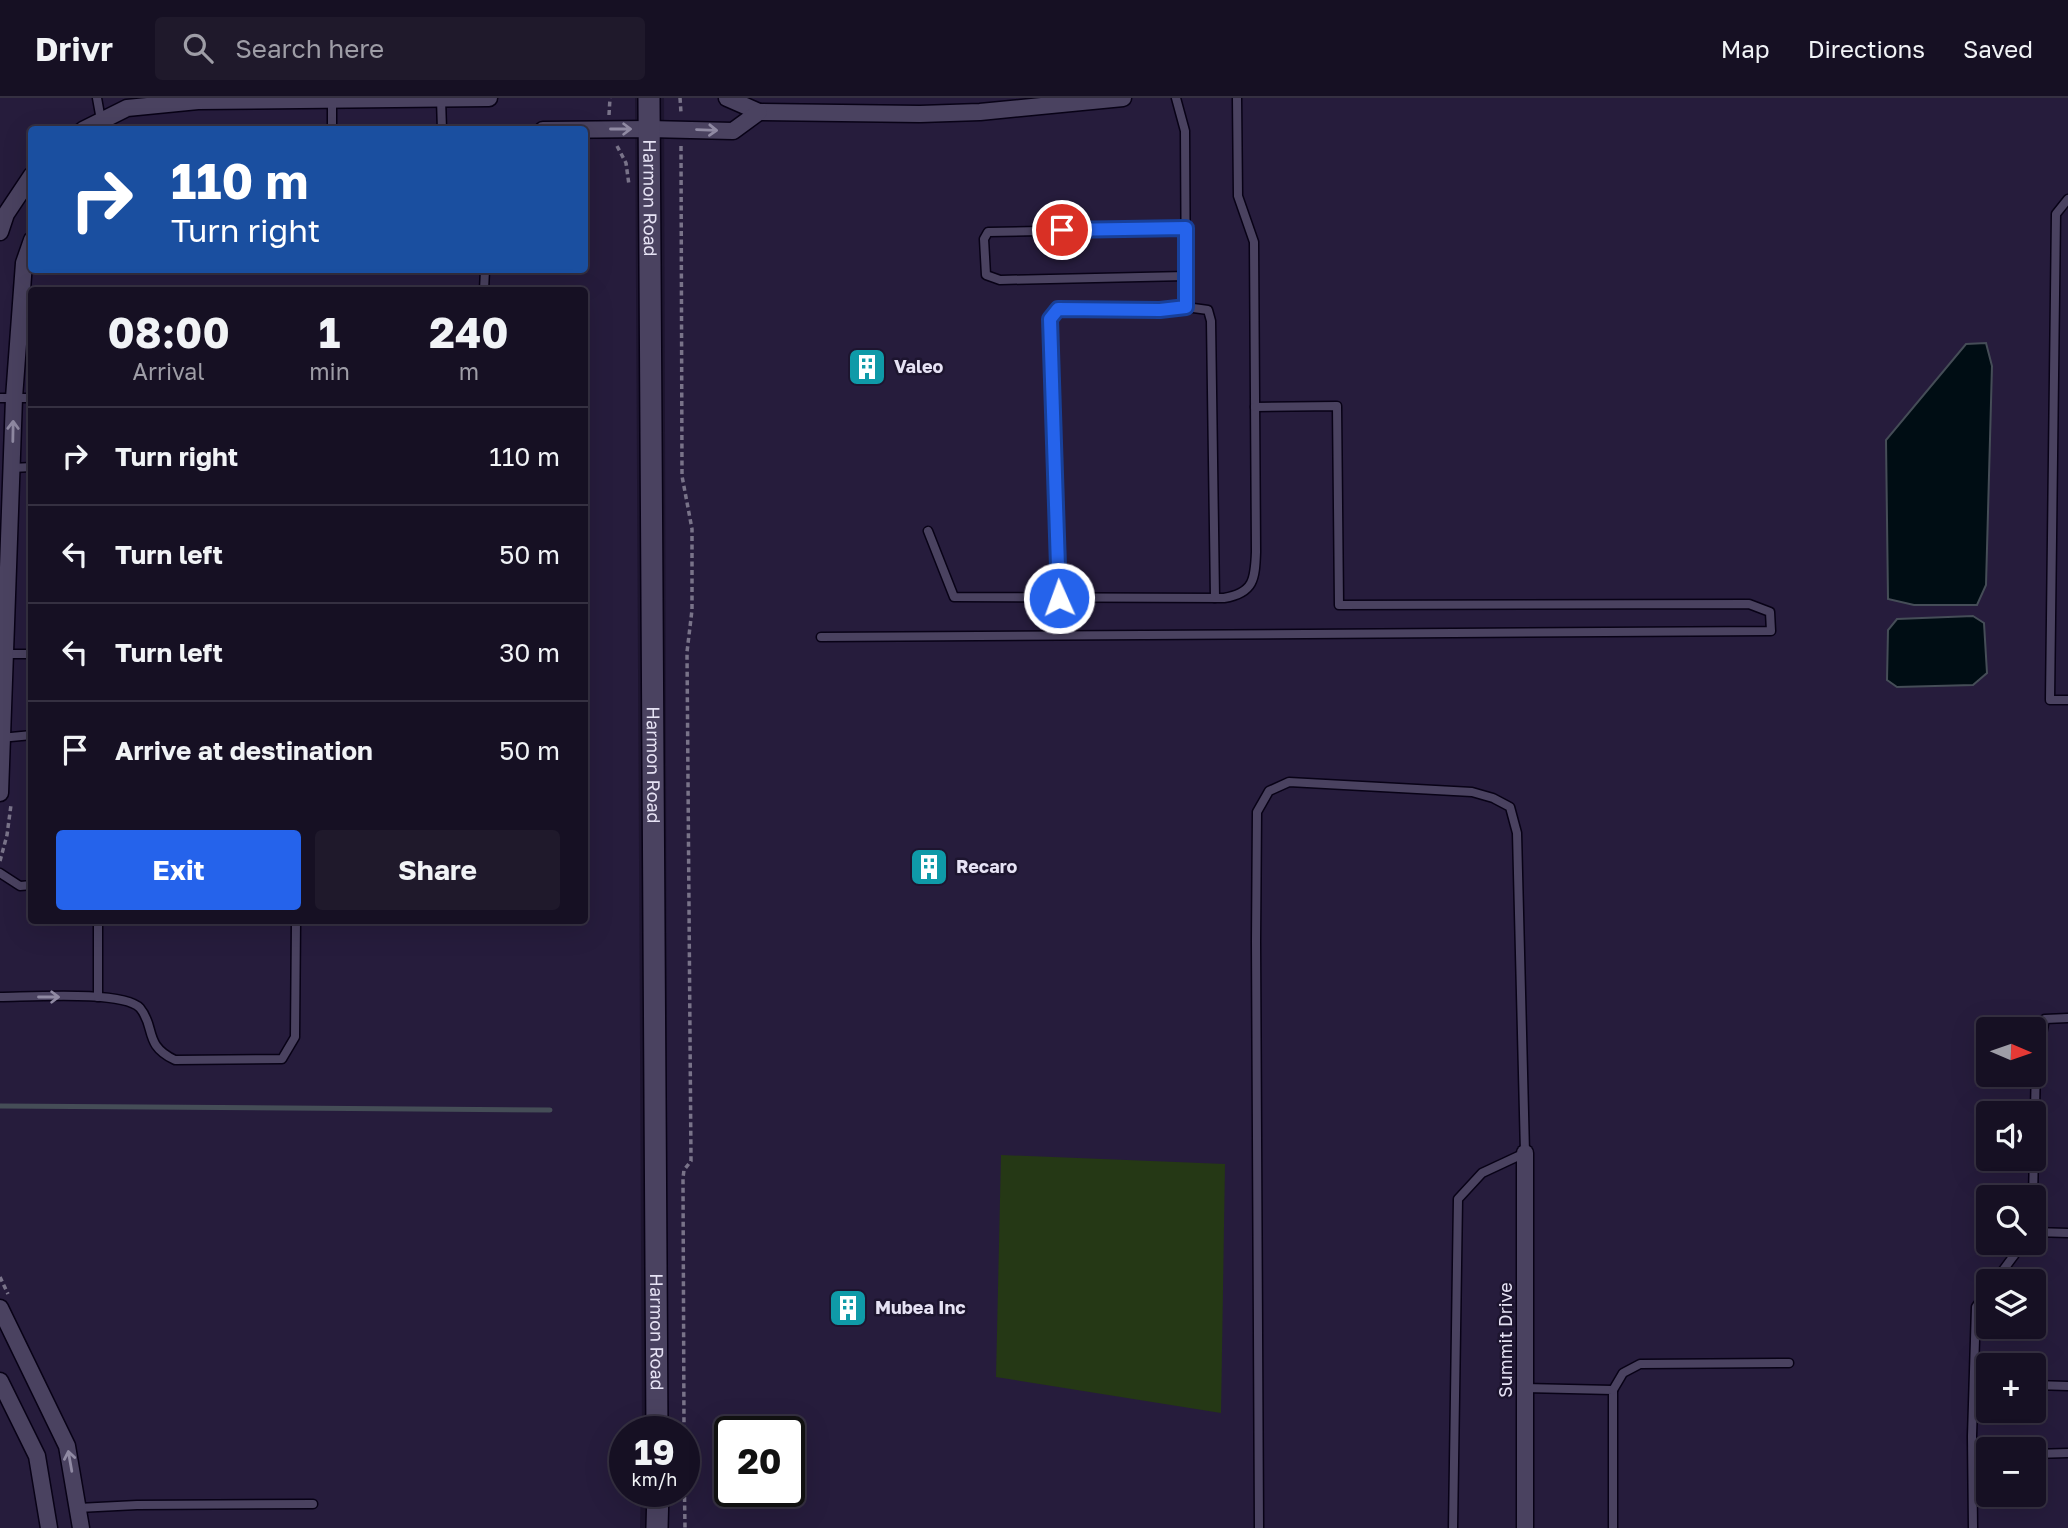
<!DOCTYPE html>
<html lang="en">
<head>
<meta charset="utf-8">
<style>
	:root { --surface:#161023; --page:#1f192b; --text:#f1f3f6; --muted:#9e9da6; --line:#353041; --accent:#2563eb }
	body { margin:0; font-family:"Golos Text",sans-serif; background:var(--page); color:var(--text); height:100vh; display:flex; flex-direction:column; font-size:26px; white-space:nowrap }
	* { box-sizing:border-box; margin:0 }
	p { font-size:23px; color:var(--muted) }
	.icon { flex:none; width:38px; height:38px; fill:none; stroke:currentColor; stroke-width:2; stroke-linecap:round; stroke-linejoin:round }
	.map { position:relative; flex:1; overflow:hidden }
	.sheet { position:absolute; left:28px; top:189px; width:560px; height:637px; display:flex; flex-direction:column; background:var(--surface); border-radius:7px; box-shadow:0 7px 28px #0002,0 0 0 2px var(--line) }
	.sheet>* { flex:none }
	.top-card { position:absolute; left:28px; top:28px; width:560px; height:147px; border-radius:7px; box-shadow:0 7px 28px #0002,0 0 0 2px var(--line); background:#1a4fa0; color:#fff; overflow:hidden }
	.needle { width:46px; rotate:92deg }
	.fabs { position:absolute; left:1976px; top:919px; display:grid; gap:14px }
	.fabs a { display:grid; place-items:center; width:70px; height:70px; border-radius:7px; background:var(--surface); box-shadow:0 7px 28px #0002,0 0 0 2px var(--line); font-size:35px }
	.speed { position:absolute; left:609px; top:1318px; display:flex; gap:14px; font-size:35px; font-weight:700; text-align:center }
	.speed>* { display:grid; place-content:center; width:91px; height:91px; border-radius:50%; background:var(--surface); box-shadow:0 7px 28px #0002,0 0 0 2px var(--line); line-height:1 }
	.speed small { font-size:18px; font-weight:400 }
	.speed .limit { border:4px solid #111; border-radius:10px; background:#fff; color:#111 }
	.pin { position:absolute; display:grid; place-items:center; width:60px; height:60px; color:#fff; margin:-30px; border:4px solid #fff; border-radius:50%; box-shadow:0 2px 7px #0007 }
	.me { position:absolute; width:77px; margin:-38px; rotate:358deg; stroke-linejoin:round; filter:drop-shadow(0 0 5px #0008) }
	.turn { display:flex; align-items:center; gap:24px; height:147px; padding:0 28px; font-size:32px }
	.turn .icon { width:91px; height:91px; stroke-width:2.5 }
	.turn b { display:block; font-size:49px; line-height:60px }
	.eta { display:flex; justify-content:space-evenly; align-items:center; height:119px; text-align:center }
	.eta b { font-size:42px; font-weight:700; line-height:49px }
	.primary-button { display:flex; gap:14px; margin-top:auto; padding:14px 28px }
	.primary-button a { flex:1; height:80px; border-radius:7px; background:var(--accent); color:#fff; font-size:28px; font-weight:700; line-height:80px; text-align:center }
	.primary-button a+a { background:var(--page); color:var(--text) }
	ul { padding:0; list-style:none }
	li { display:flex; align-items:center; gap:21px; height:98px; padding:0 28px; border-top:2px solid var(--line) }
	li div { flex:1 }
	li b { display:block; font-size:26px }
	li em { font-style:normal }
	header { display:flex; align-items:center; gap:42px; box-sizing:border-box; height:98px; padding:0 35px; background:var(--surface); border-bottom:2px solid var(--line) }
	header strong { font-size:33px }
	nav { display:flex; gap:38px; margin-inline-start:auto; font-size:24px }
	.search { width:490px; height:63px; background:var(--page); display:flex; align-items:center; gap:18px; box-sizing:border-box; padding:0 24px; border-radius:7px; color:var(--muted); font-size:26px }
	.map>svg:first-child { display:block }
	.built { fill:#261c3c; fill-rule:evenodd }
	.green { fill:#253815 }
	.water { fill:#000d14; stroke:#454d57; stroke-width:2 }
	.lines { fill:none; stroke-linecap:round; stroke-linejoin:round }
	.stream { stroke:#454d57; stroke-width:5 }
	.lane-casing { stroke:#080216; stroke-width:11 }
	.street-casing { stroke:#080216; stroke-width:19 }
	.secondary-casing { stroke:#080216; stroke-width:24 }
	.path { stroke:#797389; stroke-width:3.5; stroke-dasharray:5 3.5; stroke-linecap:butt }
	.lane { stroke:#4a4260; stroke-width:8 }
	.street { stroke:#4a4260; stroke-width:16 }
	.secondary { stroke:#4a4260; stroke-width:21 }
	.oneway { stroke:#908aa3 }
	.route-casing { stroke:#184099; stroke-width:18 }
	.route { stroke:#2563eb; stroke-width:12 }
	.labels { text-anchor:middle; stroke-width:5; stroke-linejoin:round; paint-order:stroke }
	.street-label { font-size:18px; fill:#e6e2f4; stroke:#1d152f }
	.poi-label { font-size:18px; font-weight:bold; fill:#e6e2f4; stroke:#1d152f; text-anchor:start }
</style>
</head>
<body>
<header>
<strong>Drivr</strong>
<div class="search"><svg class="icon" aria-label="search" viewBox="0 0 24 24"><circle cx="10" cy="10" r="6"/><path d="M15 15l6 6"/></svg>Search here</div>
<nav><a>Map</a><a>Directions</a><a>Saved</a></nav>
</header>
<div class="map">
<svg width="2068" height="1430" viewBox="0 0 2068 1430">
	<rect width="100%" height="100%" fill="#1d152f"/>
	<g class="built">
		<path d="M0 0H635L642 1333 625 1334V1393H641L640 1430H0ZM32 32H584V172H32ZM32 192H584V822H32Z"/>
		<path d="M664 0H2068V1430H669V1393H684V1334L668 1333ZM1988 931H2034V976H1988ZM1988 1015H2034V1060H1988ZM1988 1099H2034V1144H1988ZM1988 1183H2034V1228H1988ZM1988 1267H2034V1312H1988ZM730 1334H789V1393H730ZM1988 1351H2034V1396H1988Z"/>
	</g>
	<polygon class="green" points="1001,1057 1225,1066 1221,1315 996,1279"/>
	<g class="water">
		<polygon points="1986,245 1992,268 1986,487 1977,507 1914,507 1888,501 1886,342 1966,246"/>
		<polygon points="1973,518 1984,525 1987,575 1973,587 1897,589 1887,582 1888,532 1897,521"/>
	</g>
	<g class="lines">
		<polyline class="stream" points="0,1008 550,1012"/>
		<defs>
			<g id="lane">
				<polyline points="97,0 101,22 106,32"/>
				<polyline points="1176,0 1185,33 1186,209 1208,212 1211,223 1215,500"/>
				<polyline points="441,1 442,32"/>
				<polyline points="332,32 332,0"/>
				<polyline points="2068,101 2056,116 2050,602 2068,602"/>
				<polyline points="1186,130 988,134 984,141 986,177 1000,182 1186,178"/>
				<polyline points="484,192 485,172"/>
				<polyline points="0,300 32,300"/>
				<polyline points="12,370 32,369"/>
				<path d="M928 433 954 499 1224 500C1254 495 1255 481 1256 454L1254 144 1238 98 1237 0"/>
				<polyline points="1059,500 1050,221 1058,211 1160,212 1186,209"/>
				<polyline points="821,539 1771,533 1770,514 1749,506 1339,507 1337,308 1255,309"/>
				<polyline points="6,556 32,556"/>
				<polyline points="0,640 32,637"/>
				<polyline points="0,775 20,788 32,787"/>
				<path d="M0 899C27 899 123 892 140 910 156 929 143 947 175 962L282 961 295 939 296 822"/>
				<polyline points="98,899 98,822"/>
				<polyline points="2033,1099 2036,967 2045,921 2068,920"/>
				<polyline points="2034,1134 2068,1135"/>
				<polyline points="1995,1183 2024,1144"/>
				<polyline points="1974,1286 1988,1287"/>
				<polyline points="2034,1287 2068,1288"/>
				<polyline points="1525,1290 1613,1292 1613,1430"/>
				<polyline points="1613,1292 1623,1275 1640,1266 1789,1265"/>
				<polyline points="2034,1356 2068,1355"/>
				<polyline points="1973,1358 1988,1358"/>
				<polyline points="78,1410 137,1407 313,1406"/>
				<polyline points="1259,1430 1256,843 1257,714 1269,693 1289,684 1472,694 1493,700 1510,709 1517,735 1525,1055 1482,1075 1458,1101 1453,1430"/>
				<polyline points="1973,1430 1972,1338 1976,1209 1988,1192"/>
			</g>
			<g id="street">
				<polyline points="727,0 759,14 920,16 980,14 1123,0"/>
				<polyline points="83,32 127,10 198,3 489,0"/>
				<polyline points="543,32 649,31 733,33 759,14"/>
				<polyline points="0,134 6,116 32,77"/>
				<polyline points="0,695 14,300 24,165 32,142"/>
				<polyline points="0,1210 67,1348 81,1430"/>
				<polyline points="0,1283 37,1358 49,1430"/>
				<polyline points="1525,1430 1525,1055"/>
			</g>
			<g id="secondary">
				<path id="s1" d="M649 0 657 1334"/>
				<polyline points="657,1430 658,1393"/>
			</g>
		</defs>
		<use href="#lane" class="lane-casing"/>
		<use href="#street" class="street-casing"/>
		<use href="#secondary" class="secondary-casing"/>
		<g class="path">
			<polyline points="680,0 681,15"/>
			<polyline points="609,17 610,0"/>
			<polyline points="617,48 626,65 629,87"/>
			<polyline points="681,48 682,378 692,431 692,512 687,554 691,1063 684,1072 683,1080 684,1334"/>
			<polyline points="0,763 7,737 11,707"/>
			<polyline points="0,1179 8,1196"/>
			<polyline points="684,1365 685,1430"/>
		</g>
		<use href="#lane" class="lane"/>
		<use href="#street" class="street"/>
		<use href="#secondary" class="secondary"/>
	</g>
	<defs><path id="oneway-shaft" d="M-6 0H5M1.5-3L5.5 0L1.5 3" fill="none" stroke-width="1.6" stroke-linecap="round" stroke-linejoin="round" transform="scale(1.75)"/></defs>
	<g class="oneway">
		<use href="#oneway-shaft" transform="translate(621 31)"/>
		<use href="#oneway-shaft" transform="translate(707 32) rotate(2)"/>
		<use href="#oneway-shaft" transform="translate(13 333) rotate(-89)"/>
		<use href="#oneway-shaft" transform="translate(49 899)"/>
		<use href="#oneway-shaft" transform="translate(70 1363) rotate(-100)"/>
	</g>
	<g class="lines">
		<defs>
			<polyline id="route" points="1059,500 1050,221 1058,211 1160,212 1186,209 1186,130 1062,132"/>
		</defs>
		<use href="#route" class="route-casing"/>
		<use href="#route" class="route"/>
	</g>
	<defs>
		<symbol id="building-square" viewBox="-11 -11 22 22"><rect x="-9" y="-9" width="18" height="18" rx="4" fill="#0f9aa8" stroke="#1d152f"/><path d="M-4-6H4V6H1V3H-1V6H-4ZM-2.5-4.3h1.7v1.8h-1.7ZM.8-4.3h1.7v1.8H.8ZM-2.5-1h1.7V.8h-1.7ZM.8-1h1.7V.8H.8Z" fill="#fff"/></symbol>
	</defs>
	<g fill-rule="evenodd">
		<use href="#building-square" x="845" y="247" width="44" height="44"/>
		<use href="#building-square" x="907" y="747" width="44" height="44"/>
		<use href="#building-square" x="826" y="1188" width="44" height="44"/>
	</g>
	<g class="labels">
		<g class="street-label">
			<text dy="6" stroke="none"><textPath href="#s1" startOffset="100">Harmon Road</textPath></text>
			<text dy="6" stroke="none"><textPath href="#s1" startOffset="667">Harmon Road</textPath></text>
			<text dy="6" stroke="none"><textPath href="#s1" startOffset="1234">Harmon Road</textPath></text>
			<text transform="translate(1506 1242) rotate(-90)" y="6">Summit Drive</text>
		</g>
		<g class="poi-label">
			<text x="894" y="275">Valeo</text>
			<text x="956" y="775">Recaro</text>
			<text x="875" y="1216">Mubea Inc</text>
		</g>
	</g>
</svg>
<div class="fabs">
<a><svg class="needle" viewBox="-14 -14 28 28"><path d="M0-13l5 13h-10z" fill="#e53935"/><path d="M0 13l5-13h-10z" fill="#9e9da6"/></svg></a>
<a><svg class="icon" aria-label="sound" viewBox="0 0 24 24"><path d="M4 9h4l5-4v14l-5-4H4zM17 9q2 3 0 6"/></svg></a>
<a><svg class="icon" aria-label="search" viewBox="0 0 24 24"><circle cx="10" cy="10" r="6"/><path d="M15 15l6 6"/></svg></a>
<a><svg class="icon" aria-label="layers" viewBox="0 0 24 24"><path d="M12 4l9 5-9 5-9-5zM3 14l9 5 9-5"/></svg></a>
<a>+</a>
<a>−</a>
</div>
<div class="speed"><div>19<small>km/h</small></div><div class="limit">20</div></div>
<div class="pin" style="left:1062px;top:132px;background:#d93025"><svg class="icon" aria-label="arrive" viewBox="0 0 24 24"><path d="M6 21V4h12l-3 4 3 4H6"/></svg></div>
<svg class="me" style="left:1059px;top:500px" viewBox="-20 -20 40 40"><circle r="17" fill="#2563eb" stroke="#fff" stroke-width="3"/><path d="M0-11L8 9 0 5-8 9z" fill="#fff"/></svg>
<div class="top-card">
<div class="turn"><svg class="icon" aria-label="right" viewBox="0 0 24 24"><path d="M7 20v-9h11M14 6l5 5-5 5"/></svg><div><b>110 m</b>Turn right</div></div>
</div>
<section class="sheet">
<div class="eta">
<div><b>08:00</b><p>Arrival</p></div>
<div><b>1</b><p>min</p></div>
<div><b>240</b><p>m</p></div>
</div>
<ul>
<li><svg class="icon" aria-label="right" viewBox="0 0 24 24"><path d="M7 20v-9h11M14 6l5 5-5 5"/></svg><div><b>Turn right</b></div><em>110 m</em></li>
<li><svg class="icon" aria-label="left" viewBox="0 0 24 24"><path d="M17 20v-9H6M10 6l-5 5 5 5"/></svg><div><b>Turn left</b></div><em>50 m</em></li>
<li><svg class="icon" aria-label="left" viewBox="0 0 24 24"><path d="M17 20v-9H6M10 6l-5 5 5 5"/></svg><div><b>Turn left</b></div><em>30 m</em></li>
<li><svg class="icon" aria-label="arrive" viewBox="0 0 24 24"><path d="M6 21V4h12l-3 4 3 4H6"/></svg><div><b>Arrive at destination</b></div><em>50 m</em></li>
</ul>
<div class="primary-button"><a>Exit</a><a>Share</a></div>
</section>
</div>
</body>
</html>
